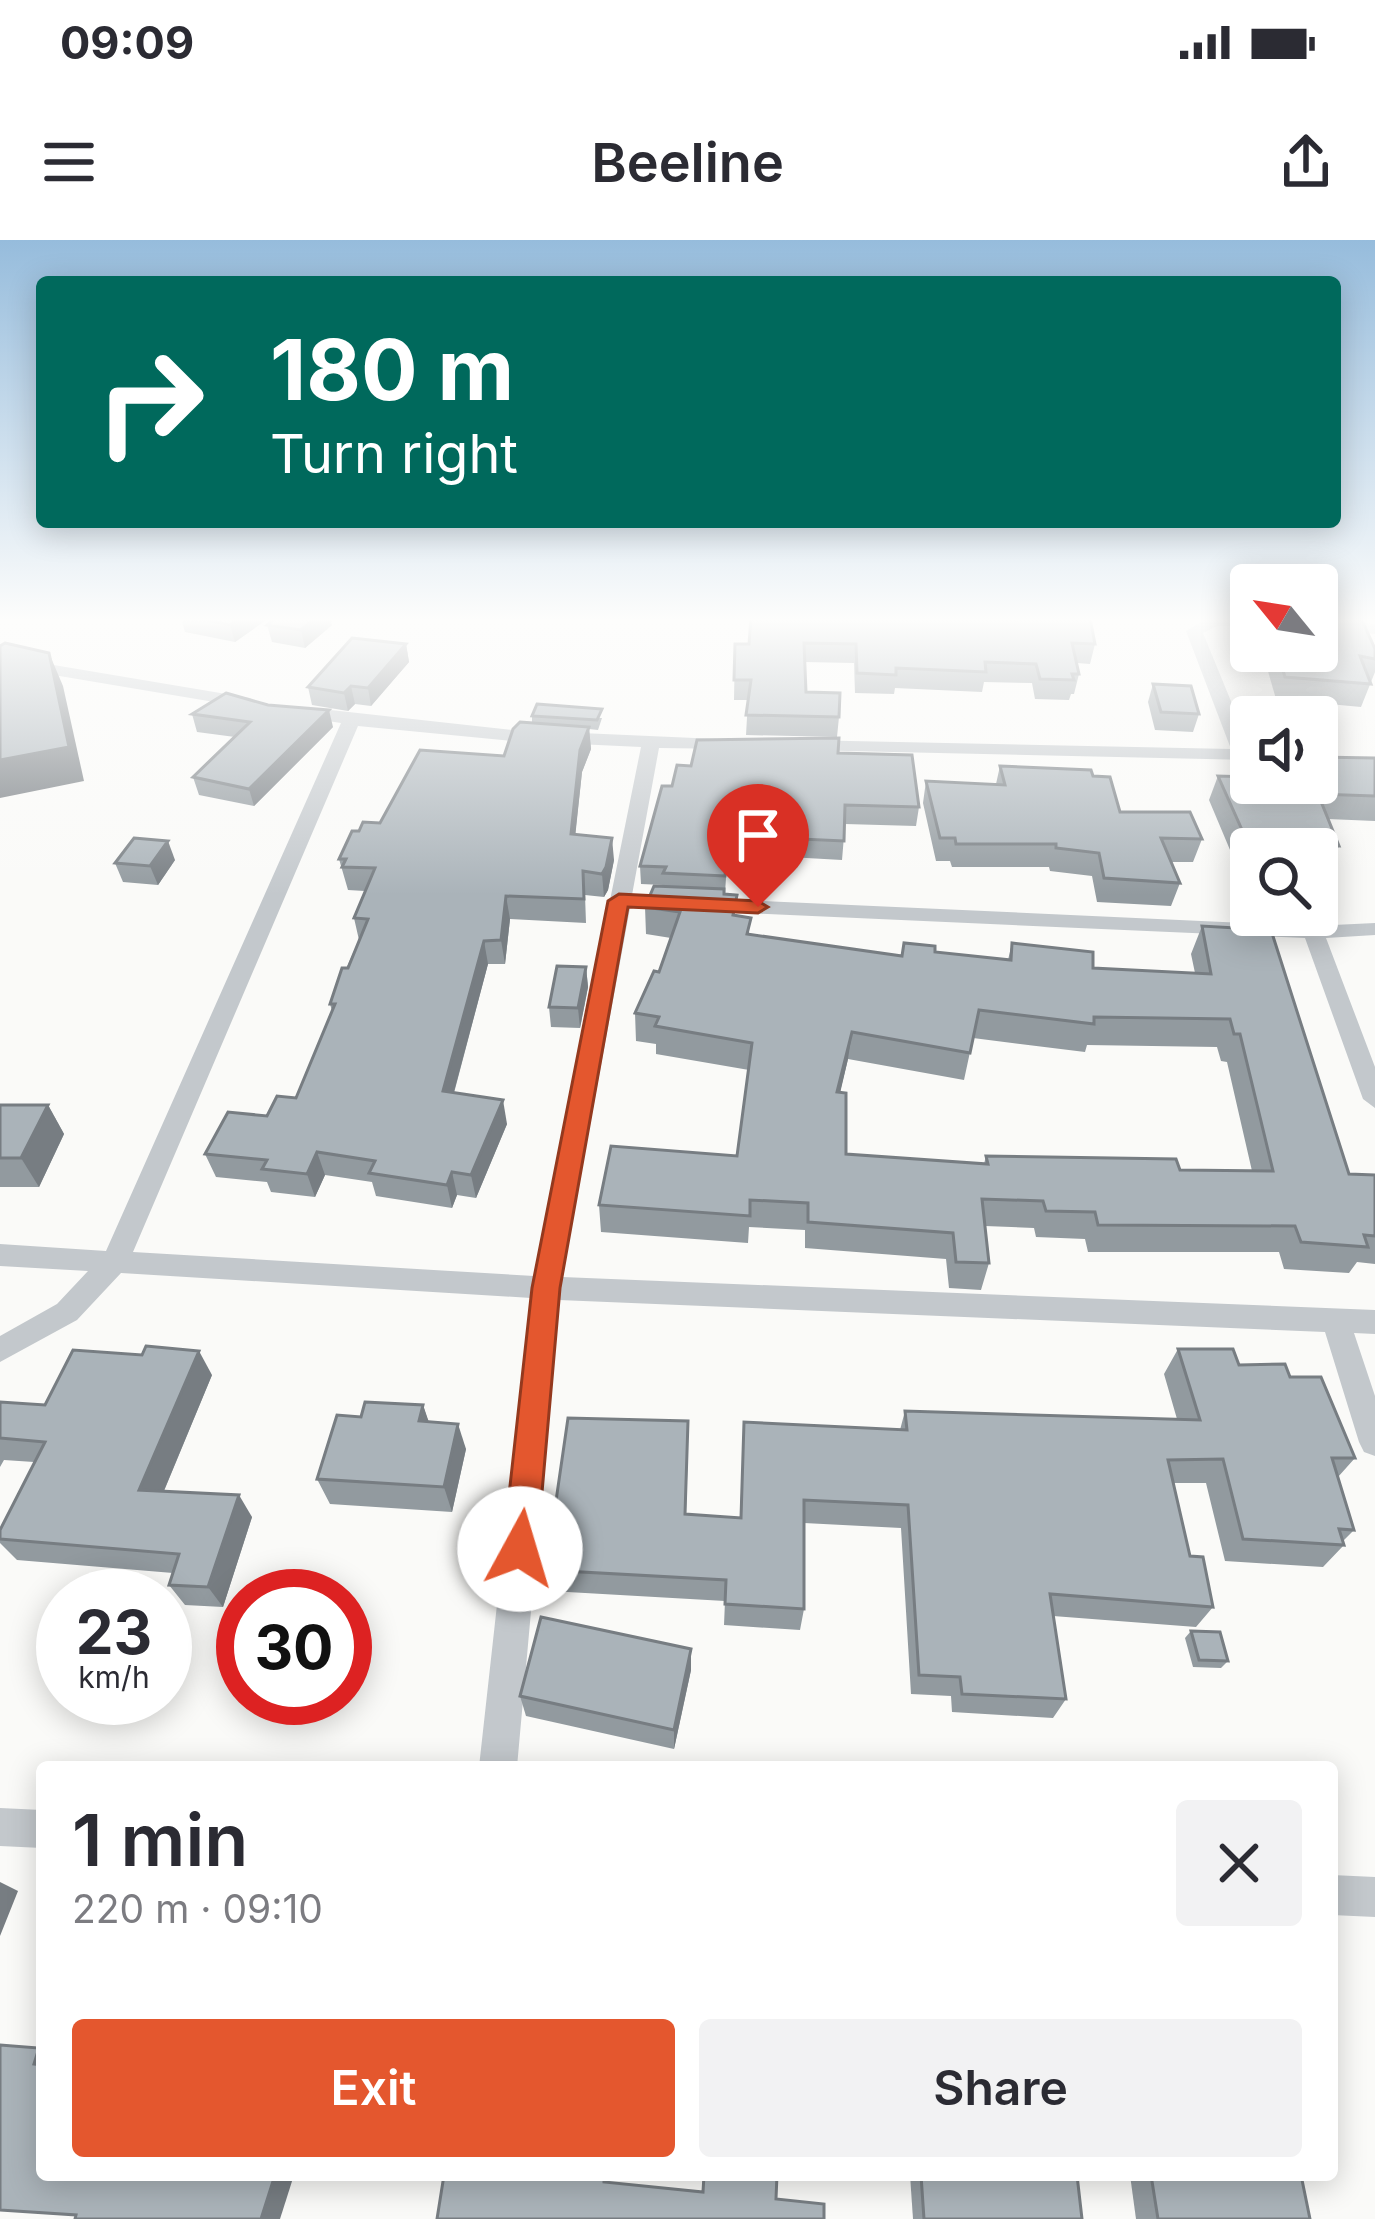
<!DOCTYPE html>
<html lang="en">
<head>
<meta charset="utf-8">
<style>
	:root { --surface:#fff; --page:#f2f2f3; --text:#2b2b33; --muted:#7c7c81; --accent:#e4572e }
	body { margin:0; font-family:Inter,sans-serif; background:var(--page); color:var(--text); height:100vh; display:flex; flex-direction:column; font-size:45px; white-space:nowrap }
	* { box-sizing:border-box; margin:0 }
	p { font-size:39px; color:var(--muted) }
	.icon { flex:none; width:66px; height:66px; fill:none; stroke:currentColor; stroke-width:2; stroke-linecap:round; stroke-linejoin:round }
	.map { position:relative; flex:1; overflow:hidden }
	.details { position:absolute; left:36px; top:1521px; width:1302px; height:420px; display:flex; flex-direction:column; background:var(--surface); border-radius:12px; box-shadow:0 6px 30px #0003 }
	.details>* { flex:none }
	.guide { position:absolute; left:36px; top:36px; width:1305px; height:252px; border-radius:12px; box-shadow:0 6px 30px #0003; background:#00695c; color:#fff; overflow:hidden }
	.needle { width:78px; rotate:300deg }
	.controls { position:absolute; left:1230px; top:324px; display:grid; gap:24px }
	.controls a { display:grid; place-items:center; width:108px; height:108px; border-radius:12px; background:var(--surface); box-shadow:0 6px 30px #0003; font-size:60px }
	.speed { position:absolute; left:36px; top:1329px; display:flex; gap:24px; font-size:60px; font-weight:700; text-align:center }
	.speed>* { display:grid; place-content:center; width:156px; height:156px; border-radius:50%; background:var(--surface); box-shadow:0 6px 30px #0003; line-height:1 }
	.speed small { font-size:30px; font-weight:400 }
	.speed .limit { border:18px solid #d22; background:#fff; color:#111 }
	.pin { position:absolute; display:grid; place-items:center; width:102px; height:102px; color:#fff; margin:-123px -51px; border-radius:50% 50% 50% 0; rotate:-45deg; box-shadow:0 0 12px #0007 }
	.pin .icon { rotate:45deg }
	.me { position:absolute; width:132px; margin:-66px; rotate:6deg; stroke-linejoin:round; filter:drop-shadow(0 0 9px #0008) }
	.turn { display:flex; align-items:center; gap:42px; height:252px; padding:0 36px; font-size:54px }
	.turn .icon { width:156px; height:156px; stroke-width:2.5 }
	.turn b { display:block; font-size:84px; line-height:102px }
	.round { display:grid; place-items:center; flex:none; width:126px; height:126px; border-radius:12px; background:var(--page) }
	.summary { display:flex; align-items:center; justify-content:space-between; height:204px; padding:0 36px }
	h1 { font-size:72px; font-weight:600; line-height:90px }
	.primary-button { display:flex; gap:24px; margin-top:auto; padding:24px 36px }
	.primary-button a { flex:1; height:138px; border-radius:12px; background:var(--accent); color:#fff; font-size:48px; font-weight:600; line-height:138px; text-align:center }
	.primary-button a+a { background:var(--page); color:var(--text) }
	.status { display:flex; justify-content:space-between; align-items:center; height:84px; padding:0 60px; background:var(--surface); direction:ltr }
	.status svg { height:33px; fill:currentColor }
	header { display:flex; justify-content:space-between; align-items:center; height:156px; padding:0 36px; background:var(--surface); font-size:54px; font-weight:600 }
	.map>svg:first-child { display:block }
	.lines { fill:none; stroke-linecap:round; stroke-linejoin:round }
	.street { fill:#c3c8cc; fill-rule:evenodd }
	.wall { fill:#929a9f; fill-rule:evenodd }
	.shaded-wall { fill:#777d82 }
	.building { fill:#aab3b9; stroke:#777d82; stroke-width:3; fill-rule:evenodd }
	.route { fill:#e4572e; stroke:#94391e; stroke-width:3 }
</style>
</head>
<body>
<div class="status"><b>09:09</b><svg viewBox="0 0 49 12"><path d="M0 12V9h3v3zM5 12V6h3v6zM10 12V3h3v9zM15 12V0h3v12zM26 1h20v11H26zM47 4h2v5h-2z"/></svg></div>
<header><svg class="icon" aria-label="menu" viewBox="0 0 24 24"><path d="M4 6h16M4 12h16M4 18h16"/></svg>Beeline<svg class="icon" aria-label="share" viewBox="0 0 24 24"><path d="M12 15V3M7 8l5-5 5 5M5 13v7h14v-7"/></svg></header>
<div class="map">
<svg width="1375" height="1979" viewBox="0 0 1375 1979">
	<rect width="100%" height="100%" fill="#fafaf8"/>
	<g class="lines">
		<g class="street">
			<polygon points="1208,378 1251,378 1251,385 1217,386 1203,393 1251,510 1251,520 802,510 793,505 802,500 1231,509 1186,391"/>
			<polygon points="1317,378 1375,384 1375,394 1317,387"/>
			<polygon points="0,416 250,458 258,463 250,468 0,426"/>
			<path d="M294 466 513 490 740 500V508L734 509 659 508 632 655 1313 686 1375 683V695L1326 698 1375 827V868L1363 859 1305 698 630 668 562 1037 1375 1070V1094L1354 1093 1375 1156V1216L1364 1212 1359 1202 1325 1092 559 1060 517 1527H479L531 1058 121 1033 77 1080 0 1122V1096L57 1064 88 1031 0 1026V1004L106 1011 341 483 288 475V467ZM358 486 513 501 641 507 534 1036 133 1012Z"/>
			<polygon points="0,1568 42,1570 42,1608 0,1606"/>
			<polygon points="1332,1635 1375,1637 1375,1677 1332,1675"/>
		</g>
	</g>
	<g class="wall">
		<polygon points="181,378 269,378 235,402 185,392"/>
		<polygon points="751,378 1095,404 1090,424 1077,423 1079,434 1074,454 1071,454 1069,460 1035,459 1032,443 984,442 982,452 895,448 894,454 855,453 854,423 805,422 806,452 839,477 837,497 746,495 748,460 734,460 735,404 749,404"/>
		<polygon points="267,385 332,385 305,408 272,402"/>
		<polygon points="406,404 409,422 371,466 355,464 348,471 312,465 308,447"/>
		<polygon points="1375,409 1375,432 1361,467 1276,459 1263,414 1264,411"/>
		<polygon points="1153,444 1199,474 1193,492 1155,490 1148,462"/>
		<polygon points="192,474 333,487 254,566 199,555 193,537 235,497 197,492"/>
		<polygon points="532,476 602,478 598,490 589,489 591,509 582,532 575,595 614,620 608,650 604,657 585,655 586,683 510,679 505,724 488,724 454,853 507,884 476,958 457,955 452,968 376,956 372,942 325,935 315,957 271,952 267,942 216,937 205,914 296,858 332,771 330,764 359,700 354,678 365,651 348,650 339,619 359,591 380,583 504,516 532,483"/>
		<path d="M838 513 919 567 916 586 845 584 842 620 754 615 753 623 727 621 725 654 736 676 750 694 902 716 935 712 1008 720 1012 703 1093 728 1195 733 1191 714 1202 686 1349 934 1375 935V1024L1357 1022 1349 1033 1284 1029 1279 1012H1088L1085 999 1036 997 1034 988 985 986 989 1023 981 1050 949 1048 946 1019 805 1008V990L749 987 748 1003 601 992 599 965 737 916 749 830 656 814V804L636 801 635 773 659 732 671 698 646 694 645 667 663 645 641 644 640 626 672 546 691 526ZM973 798 1085 812 1087 805 1217 807 1221 821 1227 822 1252 931 1180 930 986 916 984 924 846 914 840 852 848 819 964 840Z"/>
		<polygon points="1375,518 1375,581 1328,579 1339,606 1328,630 1317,630 1317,609 1251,609 1251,625 1248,617 1233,617 1209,560 1218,536 1243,537 1248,526 1251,526 1251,543"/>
		<polygon points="1000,526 1093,536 1120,572 1202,599 1193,622 1171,622 1180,643 1171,666 1097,662 1092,636 1050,631 1049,627 952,627 950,621 936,621 923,563 926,541 996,544"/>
		<polygon points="175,620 158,645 123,642 115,623"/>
		<polygon points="586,727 588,747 580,788 551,787 549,767"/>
		<polygon points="0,865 48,865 64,894 39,947 0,947"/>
		<polygon points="1178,1109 1290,1137 1355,1218 1338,1237 1354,1290 1343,1301 1344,1305 1323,1327 1225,1321 1206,1243 1174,1243 1190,1316 1213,1367 1196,1387 1053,1376 1066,1459 1053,1478 952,1472 951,1456 911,1454 901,1288 804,1283 804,1369 800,1390 724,1385 725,1361 550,1351 546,1330 688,1205 686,1274 740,1277 744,1182 900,1190 905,1171 1177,1179 1164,1134"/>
		<polygon points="212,1135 164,1251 252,1277 223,1367 185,1365 169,1345 173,1333 17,1320 0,1303 0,1290 34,1222 4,1220 0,1227 0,1162 45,1165"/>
		<polygon points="423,1165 428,1181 466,1209 452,1272 330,1264 317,1239 361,1177"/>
		<polygon points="1191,1391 1228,1421 1221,1428 1193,1427 1185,1398"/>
		<polygon points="691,1430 674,1509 526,1476 520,1456"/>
		<polygon points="910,1935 1077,1935 1082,1979 913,1979"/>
		<polygon points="1130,1935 1301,1935 1310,1979 1136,1979"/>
	</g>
	<g class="shaded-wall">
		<polygon points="240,378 269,378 235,402 230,385"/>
		<polygon points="315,378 331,378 332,385 305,408 301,390"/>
		<polygon points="406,404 409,422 371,466 368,448"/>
		<polygon points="49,413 63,446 84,541 0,558 0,520"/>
		<polygon points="351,446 355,464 348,471 344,453"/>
		<polygon points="329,470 333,487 254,566 249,549"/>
		<polygon points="589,487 591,509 582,532 573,617 571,594 580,510"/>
		<polygon points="612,598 614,620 608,650 604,657 602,634"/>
		<polygon points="168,601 175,620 158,645 150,626"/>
		<polygon points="506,656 510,679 505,724 501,700"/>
		<polygon points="484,701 488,724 448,874 443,851"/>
		<polygon points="586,727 588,747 580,788 578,768"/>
		<polygon points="852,792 848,819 834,879 837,852"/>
		<polygon points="503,860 507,884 476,958 471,935"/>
		<polygon points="48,865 64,894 39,947 21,918"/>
		<polygon points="317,912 325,935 315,957 307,934"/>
		<polygon points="452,932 457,955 452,968 447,945"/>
		<polygon points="199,1111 212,1135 155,1272 139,1250"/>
		<polygon points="423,1165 432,1191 419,1181"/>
		<polygon points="458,1184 466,1209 452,1272 444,1247"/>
		<polygon points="239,1255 252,1277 223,1367 208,1347"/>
		<polygon points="691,1409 691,1430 674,1509 674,1490"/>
		<polygon points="0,1642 18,1651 0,1696"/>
		<polygon points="39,1808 42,1809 42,1826 34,1824"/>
		<polygon points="275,1935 294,1935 280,1979 261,1979"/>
	</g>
	<g class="building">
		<polygon points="196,378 240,378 230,385"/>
		<polygon points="276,378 315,378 301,390 267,385"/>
		<polygon points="751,378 1090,378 1095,404 1072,403 1079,434 1072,434 1074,440 1040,439 1036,424 985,422 986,432 896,428 896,435 857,433 856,404 804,403 806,452 840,453 839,477 746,475 751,440 734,440 735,404 749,404"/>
		<polygon points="1317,378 1361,378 1375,409 1375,419 1360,416 1371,444 1285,437 1277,411 1317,411"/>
		<polygon points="352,398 406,404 368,448 351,446 344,453 308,447"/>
		<polygon points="5,403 49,413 69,507 0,520 0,406"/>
		<polygon points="1153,444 1191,446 1199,474 1161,472"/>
		<polygon points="226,453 268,465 329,470 249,549 193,537 250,482 192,474"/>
		<polygon points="537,464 602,469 597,480 532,476"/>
		<polygon points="520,482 589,487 580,510 571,594 612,598 606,627 602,634 583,631 584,659 506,656 501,700 484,701 443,851 503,860 471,935 452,932 447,945 369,933 375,921 317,912 307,934 262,929 267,920 205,914 228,872 267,876 277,856 296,858 335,764 330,764 342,728 348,728 368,679 354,678 375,628 342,627 346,619 339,619 352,591 359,591 363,582 380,583 420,510 504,516 513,489"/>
		<polygon points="839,498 838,513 912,515 919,567 845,565 844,601 755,597 754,604 728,603 725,636 663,633 666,627 640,626 662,546 672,546 677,525 691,526 697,500"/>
		<polygon points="1317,517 1375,518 1375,556 1318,554 1339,606 1262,603 1258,592 1243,592 1218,536 1251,537 1251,543 1317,543"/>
		<polygon points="1000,526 1091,530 1093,536 1110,537 1120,572 1190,572 1202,599 1161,598 1180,643 1104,638 1099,613 1056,608 1056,604 956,604 955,598 940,598 926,541 1005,545"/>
		<polygon points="134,598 168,601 150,626 115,623"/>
		<path d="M654 646 724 649V654L737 655 733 675 751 678 747 694 902 716 904 703 935 706V712L1011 720 1012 703 1093 712V728L1211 734 1202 686 1271 690 1349 934 1375 935V996L1364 995 1368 1007 1301 1002 1295 986 1098 985 1095 972 1046 971 1043 961 982 959 989 1023 956 1022 953 993 808 982V963L750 960V976L599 965 611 906 737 916 752 803 655 786 659 777 635 773 654 731 659 732 680 672 645 667ZM979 770 1094 784V777L1230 779 1234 794H1240L1273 931 1180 930 1176 919 986 916 988 924 846 914V853L837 852 852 792 970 813Z"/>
		<polygon points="557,726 586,727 578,768 549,767"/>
		<polygon points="0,865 48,865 21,918 0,918"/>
		<polygon points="146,1106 199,1111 139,1250 239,1255 208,1347 169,1345 179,1314 0,1299 0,1290 45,1202 0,1198 0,1162 45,1165 73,1110 142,1115"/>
		<polygon points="1178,1109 1233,1109 1239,1125 1285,1124 1290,1137 1321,1137 1355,1218 1332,1218 1354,1290 1339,1289 1344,1305 1243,1299 1223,1219 1168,1220 1190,1316 1203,1317 1213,1367 1050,1354 1066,1459 962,1454 960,1437 919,1435 908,1265 804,1260 804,1369 725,1364 726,1340 546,1330 568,1178 688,1181 685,1274 741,1278 744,1182 907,1190 905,1171 1200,1180"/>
		<polygon points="365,1162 423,1165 419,1181 458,1184 444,1247 317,1239 337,1175 361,1177"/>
		<polygon points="541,1377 691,1409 674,1490 520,1456"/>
		<polygon points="1191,1391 1220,1392 1228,1421 1199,1420"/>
		<polygon points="0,1805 39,1808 34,1824 42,1825 42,1935 275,1935 261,1979 75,1979 76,1975 0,1970"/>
		<polygon points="444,1935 604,1935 604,1942 703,1952 704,1935 777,1935 776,1959 824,1964 824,1979 437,1979"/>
		<polygon points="921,1935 1077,1935 1082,1979 924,1979"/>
		<polygon points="1151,1935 1301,1935 1310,1979 1158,1979"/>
	</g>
	<linearGradient id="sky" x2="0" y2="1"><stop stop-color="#96bcdc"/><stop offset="0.58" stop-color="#fdfdfc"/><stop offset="1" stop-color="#fdfdfc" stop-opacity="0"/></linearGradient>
	<rect width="1375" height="655" fill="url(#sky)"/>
	<polygon class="route" points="619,654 758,661 768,667 758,673 628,667 560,1048 537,1309 532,1320 520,1325 508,1320 503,1309 532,1048 608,661"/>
</svg>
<div class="controls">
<a><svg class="needle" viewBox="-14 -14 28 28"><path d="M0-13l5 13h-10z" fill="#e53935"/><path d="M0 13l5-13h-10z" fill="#7c7c81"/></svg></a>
<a><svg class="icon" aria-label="sound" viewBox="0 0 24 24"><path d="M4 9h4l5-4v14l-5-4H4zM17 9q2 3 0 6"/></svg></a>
<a><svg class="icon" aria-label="search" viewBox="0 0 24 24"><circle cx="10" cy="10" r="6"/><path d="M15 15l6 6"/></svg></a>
</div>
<div class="speed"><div>23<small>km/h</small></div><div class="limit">30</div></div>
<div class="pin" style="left:758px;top:667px;background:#d93025"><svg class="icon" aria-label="arrive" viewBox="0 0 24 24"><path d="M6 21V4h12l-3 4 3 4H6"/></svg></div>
<svg class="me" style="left:520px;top:1309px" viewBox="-20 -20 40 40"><circle r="19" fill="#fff"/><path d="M0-13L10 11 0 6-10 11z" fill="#e4572e"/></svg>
<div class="guide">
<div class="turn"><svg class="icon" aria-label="right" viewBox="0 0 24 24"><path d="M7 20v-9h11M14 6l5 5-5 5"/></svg><div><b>180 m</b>Turn right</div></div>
</div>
<section class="details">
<div class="summary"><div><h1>1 min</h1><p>220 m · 09:10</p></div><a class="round"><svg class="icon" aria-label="close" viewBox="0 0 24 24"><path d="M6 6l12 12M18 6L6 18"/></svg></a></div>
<div class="primary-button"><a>Exit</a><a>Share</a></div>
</section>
</div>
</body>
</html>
